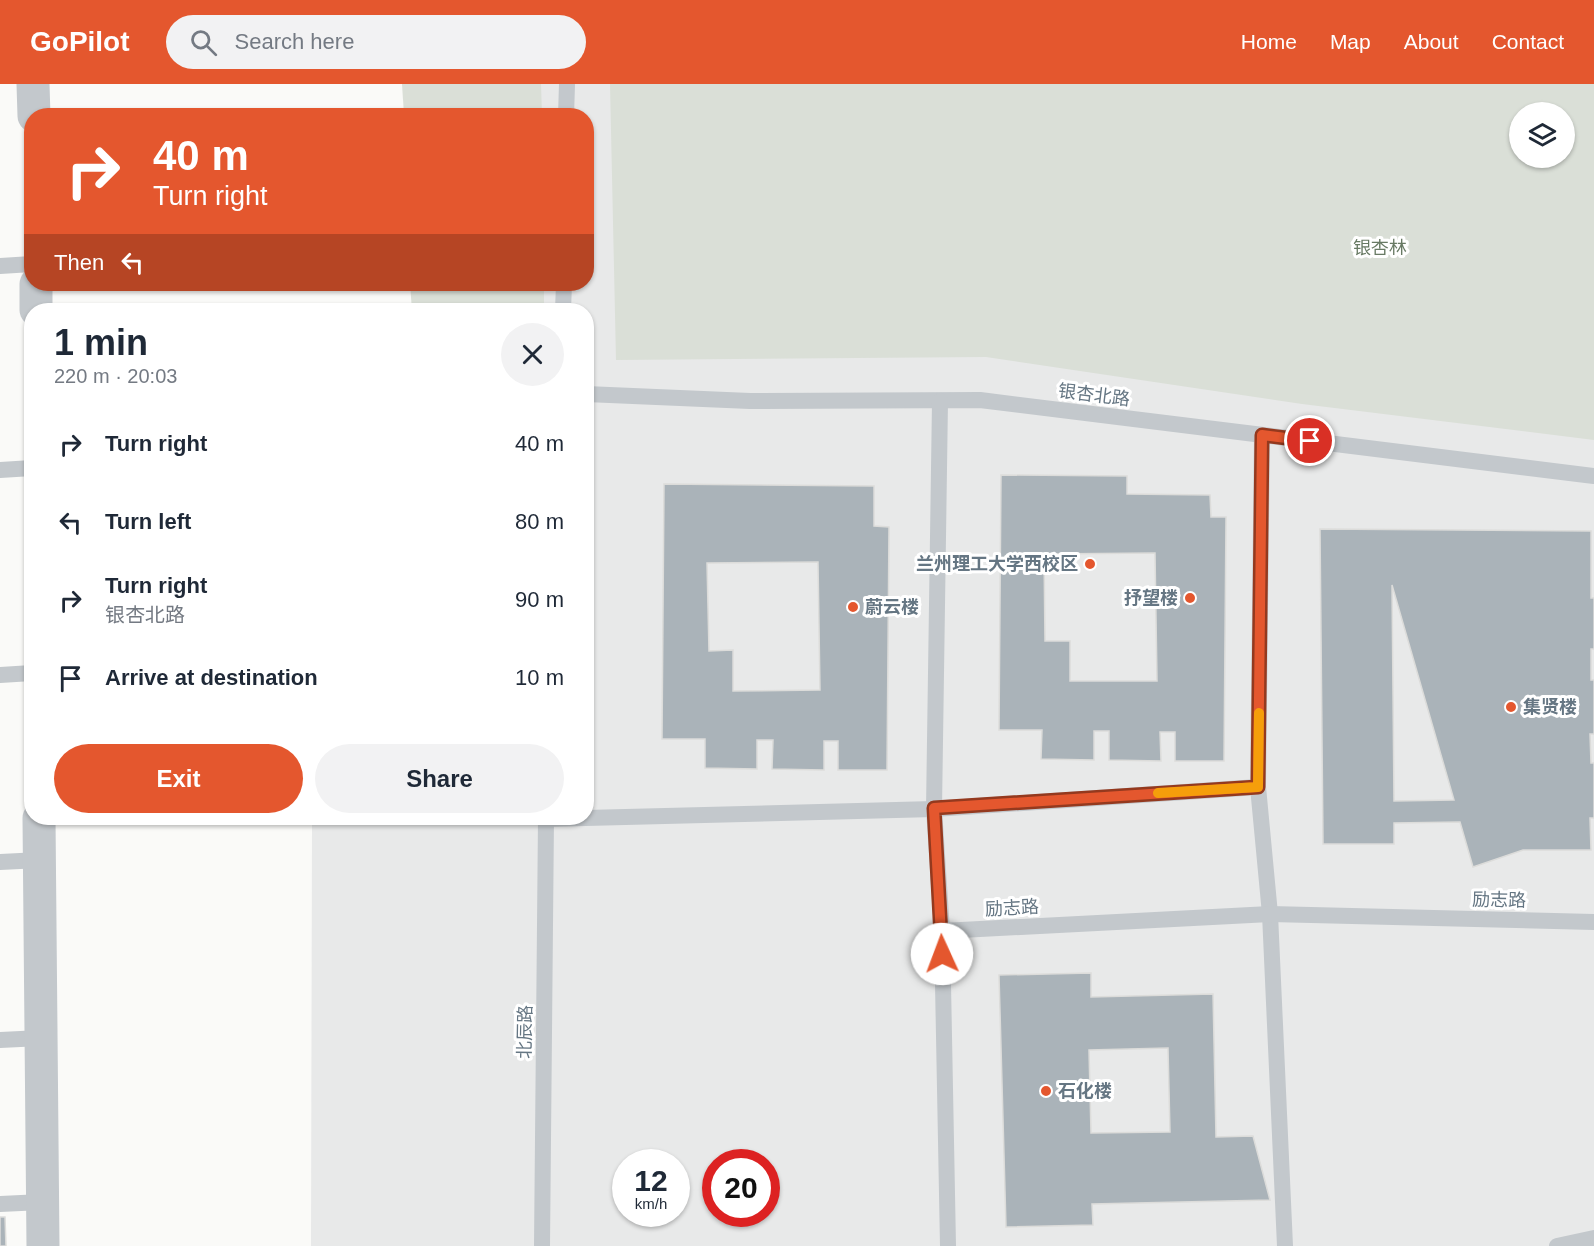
<!DOCTYPE html>
<html lang="en">
<head>
<meta charset="utf-8">
<style>
	:root { --surface:#fff; --page:#f2f2f3; --text:#1f2937; --muted:#747a83; --accent:#e4572e }
	body { margin:0; font-family:Helvetica,"Noto Sans SC",sans-serif; background:var(--page); color:var(--text); height:100vh; display:flex; flex-direction:column; font-size:22px; white-space:nowrap }
	* { box-sizing:border-box; margin:0 }
	p { font-size:20px; color:var(--muted) }
	.icon { flex:none; width:33px; height:33px; fill:none; stroke:currentColor; stroke-width:2; stroke-linecap:round; stroke-linejoin:round }
	.map { position:relative; flex:1; overflow:hidden }
	.panel { position:absolute; left:24px; top:219px; width:570px; height:522px; display:flex; flex-direction:column; background:var(--surface); border-radius:24px; box-shadow:0 2px 4px #0004 }
	.panel>* { flex:none }
	.guide { position:absolute; left:24px; top:24px; width:570px; height:183px; border-radius:24px; box-shadow:0 2px 4px #0004; background:#e4572e; color:#fff; overflow:hidden }
	.tools { position:absolute; left:1509px; top:18px; display:grid; gap:12px }
	.tools a { display:grid; place-items:center; width:66px; height:66px; border-radius:50%; background:var(--surface); box-shadow:0 2px 4px #0004; font-size:30px }
	.speed { position:absolute; left:612px; top:1065px; display:flex; gap:12px; font-size:30px; font-weight:700; text-align:center }
	.speed>* { display:grid; place-content:center; width:78px; height:78px; border-radius:50%; background:var(--surface); box-shadow:0 2px 4px #0004; line-height:1 }
	.speed small { font-size:15px; font-weight:400 }
	.speed .limit { border:9px solid #d22; background:#fff; color:#111 }
	.pin { position:absolute; display:grid; place-items:center; width:51px; height:51px; color:#fff; margin:-26px; border:3px solid #fff; border-radius:50%; box-shadow:0 2px 6px #0007 }
	.me { position:absolute; width:66px; margin:-33px; rotate:358deg; stroke-linejoin:round; filter:drop-shadow(0 0 4px #0008) }
	.turn { display:flex; align-items:center; gap:21px; height:126px; padding:0 30px; font-size:27px }
	.turn .icon { width:78px; height:78px; stroke-width:2.5 }
	.turn b { display:block; font-size:42px; line-height:51px }
	.then { display:flex; align-items:center; height:57px; padding:0 30px; background:#0003; gap:12px; font-size:22px }
	.round { display:grid; place-items:center; flex:none; width:63px; height:63px; border-radius:32px; background:var(--page) }
	.summary { display:flex; align-items:center; justify-content:space-between; height:102px; padding:0 30px }
	h1 { font-size:36px; font-weight:800; line-height:45px }
	.button { display:flex; gap:12px; margin-top:auto; padding:12px 30px }
	.button a { flex:1; height:69px; border-radius:36px; background:var(--accent); color:#fff; font-size:24px; font-weight:800; line-height:69px; text-align:center }
	.button a+a { background:var(--page); color:var(--text) }
	ul { padding:0; list-style:none }
	li { display:flex; align-items:center; gap:18px; height:78px; padding:0 30px }
	li div { flex:1 }
	li b { display:block; font-size:22px }
	li em { font-style:normal }
	header { display:flex; align-items:center; gap:36px; box-sizing:border-box; height:84px; padding:0 30px; background:var(--accent); color:#fff }
	header strong { font-size:28px }
	nav { display:flex; gap:33px; margin-inline-start:auto; font-size:21px }
	.search { width:420px; height:54px; background:var(--page); display:flex; align-items:center; gap:15px; box-sizing:border-box; padding:0 21px; border-radius:33px; color:var(--muted); font-size:22px }
	.map>svg:first-child { display:block }
	.built { fill:#e8e9e9; fill-rule:evenodd }
	.green { fill:#dadfd7; fill-rule:evenodd }
	.building { fill:#aab3b9; stroke:#dcdcda; stroke-width:1.5; fill-rule:evenodd }
	.lines { fill:none; stroke-linecap:round; stroke-linejoin:round }
	.lane { stroke:#c3c8cc; stroke-width:16 }
	.street { stroke:#c3c8cc; stroke-width:33 }
	.route-casing { stroke:#94391e; stroke-width:15 }
	.route { stroke:#e4572e; stroke-width:10 }
	.slow { stroke:#f59e0b; stroke-width:10 }
	.poi-dot { fill:#e4572e; stroke:#fff; stroke-width:2 }
	.labels { text-anchor:middle; stroke-width:6; stroke-linejoin:round; paint-order:stroke }
	.park-label { font-size:18px; fill:#687a64; stroke:#fff }
	.street-label { font-size:18px; fill:#657683; stroke:#fff }
	.poi-label { font-size:18px; font-weight:bold; fill:#657683; stroke:#fff; text-anchor:start }
</style>
</head>
<body>
<header>
<strong>GoPilot</strong>
<div class="search"><svg class="icon" aria-label="search" viewBox="0 0 24 24"><circle cx="10" cy="10" r="6"/><path d="M15 15l6 6"/></svg>Search here</div>
<nav><a>Home</a><a>Map</a><a>About</a><a>Contact</a></nav>
</header>
<div class="map">
<svg width="1594" height="1162" viewBox="0 0 1594 1162">
	<rect width="100%" height="100%" fill="#fafaf8"/>
	<path class="built" d="M530 0H1594V1162H311L312 734H586V226H530V200H586V32L530 31ZM1520 28H1564V74H1520ZM626 1078H676V1130H626ZM716 1078H766V1130H716Z"/>
	<g class="green">
		<polygon points="402,0 541,0 542,31 404,31"/>
		<path d="M610 0H1594V356L1302 320 986 273 616 276ZM1520 28H1564V74H1520Z"/>
		<polygon points="410,200 544,200 544,226 412,226"/>
	</g>
	<g class="building">
		<path d="M1001 391 1127 392V410L1210 411 1211 433H1226L1224 677H1175V648H1160L1161 677 1109 676V647H1094V676L1041 675 1042 646H999ZM1155 469 1157 597H1070V557H1045L1044 470Z"/>
		<path d="M664 400 874 402V442L889 443 887 686H838V657H824V686L772 685 773 656H757V685L705 684V655H662ZM818 478 820 606 733 607V566L709 567 707 479Z"/>
		<path d="M1320 445 1591 447V514H1594V565H1591V596H1594V650H1590L1591 679H1594V734H1590L1591 766H1523L1473 783 1460 738 1394 739V760H1323ZM1392 501 1454 716 1394 717Z"/>
		<path d="M1091 889V913L1213 910 1216 1053 1253 1052 1270 1116 1092 1120 1093 1141 1006 1143 999 891ZM1168 964 1170 1048 1091 1049 1089 966Z"/>
		<polygon points="0,1133 5,1133 6,1162 0,1162"/>
	</g>
	<g class="lines">
		<g class="lane">
			<polyline points="566,32 567,0"/>
			<polyline points="0,182 32,180"/>
			<polyline points="563,226 564,200"/>
			<polyline points="586,310 750,317 980,316 1594,392"/>
			<polyline points="940,317 934,725 1258,703"/>
			<polyline points="1262,351 1258,703 1270,830 1285,1162"/>
			<polyline points="0,386 32,384"/>
			<polyline points="0,591 32,589"/>
			<polyline points="546,735 934,725 942,847 1270,830 1594,838"/>
			<polyline points="0,778 40,776"/>
			<polyline points="942,847 948,1162"/>
			<polyline points="0,956 41,954"/>
			<polyline points="0,1120 42,1118"/>
			<polyline points="542,1162 546,734"/>
			<polyline points="1557,1162 1594,1154"/>
		</g>
		<g class="street">
			<polyline points="33,0 34,32"/>
			<polyline points="36,200 36,226"/>
			<polyline points="39,734 43,1162"/>
		</g>
	</g>
	<g class="lines">
		<defs>
			<polyline id="route" points="942,870 934,724 1258,703 1262,351 1310,357"/>
		</defs>
		<use href="#route" class="route-casing"/>
		<use href="#route" class="route"/>
		<polyline class="slow" points="1158,709 1258,703 1259,629"/>
	</g>
	<g class="poi-dot">
		<circle cx="1090" cy="480" r="6"/>
		<circle cx="1190" cy="514" r="6"/>
		<circle cx="853" cy="523" r="6"/>
		<circle cx="1511" cy="623" r="6"/>
		<circle cx="1046" cy="1007" r="6"/>
	</g>
	<g class="labels">
		<g class="park-label">
			<text x="1380" y="170">银杏林</text>
		</g>
		<g class="street-label">
			<text transform="translate(1094 311) rotate(7)" y="6">银杏北路</text>
			<text transform="translate(1499 816) rotate(1)" y="6">励志路</text>
			<text transform="translate(1012 824) rotate(-3)" y="6">励志路</text>
			<text transform="translate(525 948) rotate(-89)" y="6">北辰路</text>
		</g>
		<g class="poi-label">
			<text x="1078" y="486" text-anchor="end">兰州理工大学西校区</text>
			<text x="1178" y="520" text-anchor="end">抒望楼</text>
			<text x="865" y="529">蔚云楼</text>
			<text x="1523" y="629">集贤楼</text>
			<text x="1058" y="1013">石化楼</text>
		</g>
	</g>
</svg>
<div class="tools">
<a><svg class="icon" aria-label="layers" viewBox="0 0 24 24"><path d="M12 4l9 5-9 5-9-5zM3 14l9 5 9-5"/></svg></a>
</div>
<div class="speed"><div>12<small>km/h</small></div><div class="limit">20</div></div>
<div class="pin" style="left:1310px;top:357px;background:#d93025"><svg class="icon" aria-label="arrive" viewBox="0 0 24 24"><path d="M6 21V4h12l-3 4 3 4H6"/></svg></div>
<svg class="me" style="left:942px;top:870px" viewBox="-20 -20 40 40"><circle r="19" fill="#fff"/><path d="M0-13L10 11 0 6-10 11z" fill="#e4572e"/></svg>
<div class="guide">
<div class="turn"><svg class="icon" aria-label="right" viewBox="0 0 24 24"><path d="M7 20v-9h11M14 6l5 5-5 5"/></svg><div><b>40 m</b>Turn right</div></div>
<div class="then">Then<svg class="icon" aria-label="left" viewBox="0 0 24 24"><path d="M17 20v-9H6M10 6l-5 5 5 5"/></svg></div>
</div>
<section class="panel">
<div class="summary"><div><h1>1 min</h1><p>220 m · 20:03</p></div><a class="round"><svg class="icon" aria-label="close" viewBox="0 0 24 24"><path d="M6 6l12 12M18 6L6 18"/></svg></a></div>
<ul>
<li><svg class="icon" aria-label="right" viewBox="0 0 24 24"><path d="M7 20v-9h11M14 6l5 5-5 5"/></svg><div><b>Turn right</b></div><em>40 m</em></li>
<li><svg class="icon" aria-label="left" viewBox="0 0 24 24"><path d="M17 20v-9H6M10 6l-5 5 5 5"/></svg><div><b>Turn left</b></div><em>80 m</em></li>
<li><svg class="icon" aria-label="right" viewBox="0 0 24 24"><path d="M7 20v-9h11M14 6l5 5-5 5"/></svg><div><b>Turn right</b><p>银杏北路</p></div><em>90 m</em></li>
<li><svg class="icon" aria-label="arrive" viewBox="0 0 24 24"><path d="M6 21V4h12l-3 4 3 4H6"/></svg><div><b>Arrive at destination</b></div><em>10 m</em></li>
</ul>
<div class="button"><a>Exit</a><a>Share</a></div>
</section>
</div>
</body>
</html>
